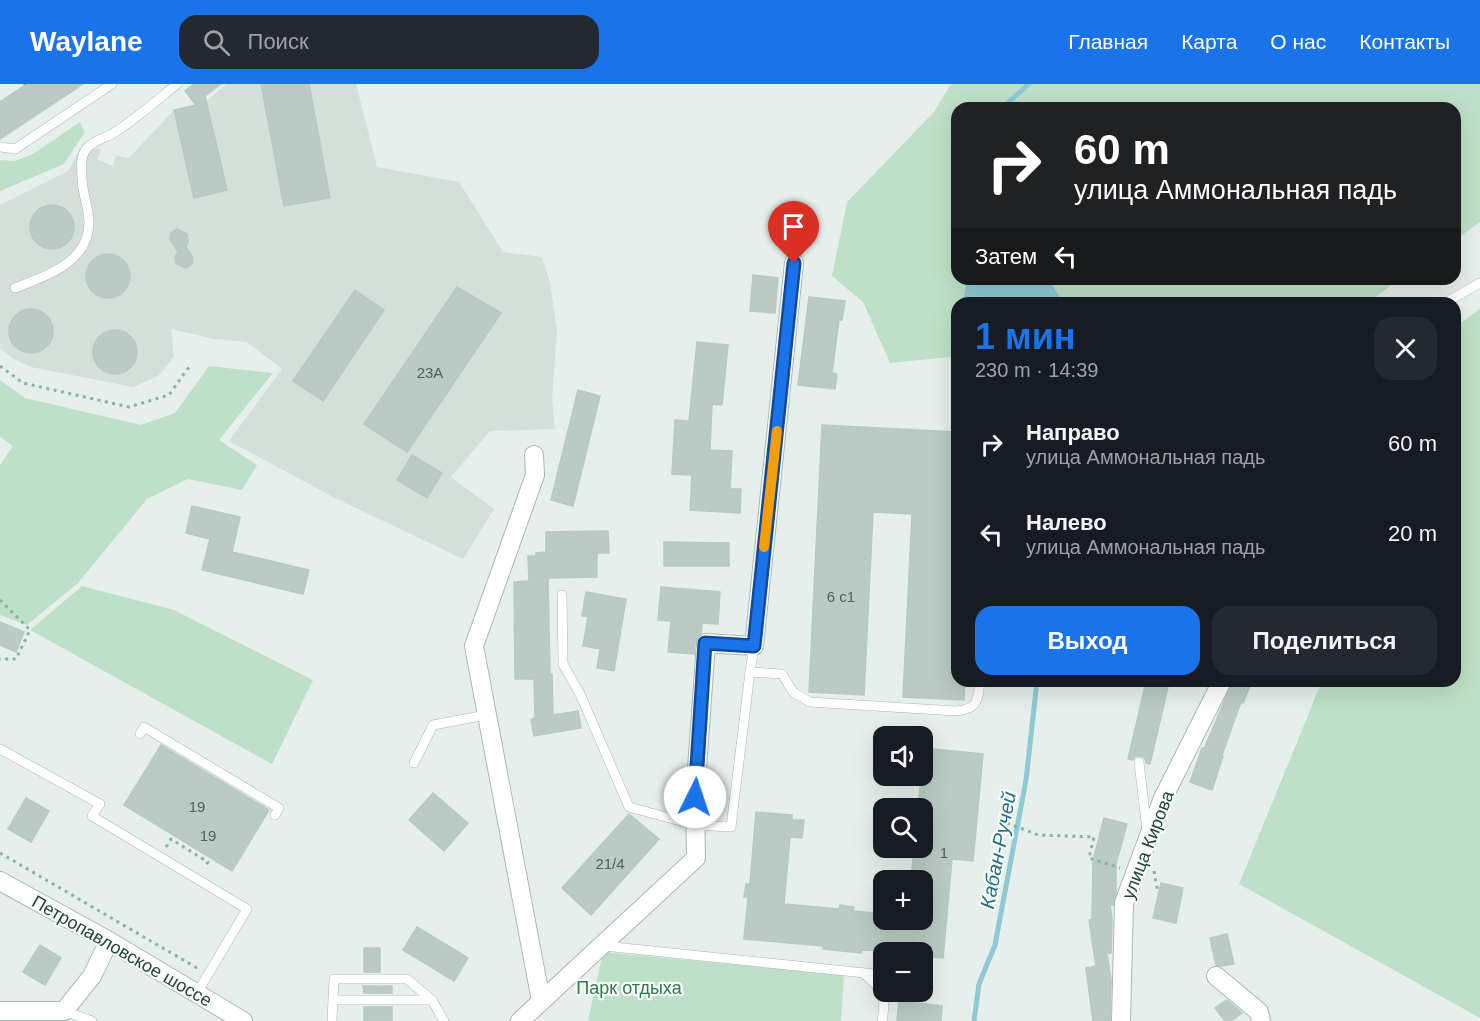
<!DOCTYPE html>
<html lang="ru">
<head>
<meta charset="utf-8">
<style>
	:root { --surface:#171b24; --page:#242831; --text:#f1f3f6; --muted:#9ea1a6; --accent:#1a73e8 }
	body { margin:0; font-family:Helvetica,sans-serif; background:var(--page); color:var(--text); height:100vh; display:flex; flex-direction:column; font-size:22px; white-space:nowrap }
	* { box-sizing:border-box; margin:0 }
	p { font-size:20px; color:var(--muted) }
	.icon { flex:none; width:33px; height:33px; fill:none; stroke:currentColor; stroke-width:2; stroke-linecap:round; stroke-linejoin:round }
	.map { position:relative; flex:1; overflow:hidden }
	.side { position:absolute; left:951px; top:213px; width:510px; height:390px; display:flex; flex-direction:column; background:var(--surface); border-radius:18px; box-shadow:0 6px 24px #0002 }
	.side>* { flex:none }
	.banner { position:absolute; left:951px; top:18px; width:510px; height:183px; border-radius:18px; box-shadow:0 6px 24px #0002; background:#202124; color:#fff; overflow:hidden }
	.controls { position:absolute; left:873px; top:642px; display:grid; gap:12px }
	.controls a { display:grid; place-items:center; width:60px; height:60px; border-radius:12px; background:var(--surface); box-shadow:0 6px 24px #0002; font-size:30px }
	.pin { position:absolute; display:grid; place-items:center; width:51px; height:51px; color:#fff; margin:-62px -26px; border-radius:50% 50% 50% 0; rotate:-45deg; box-shadow:0 0 6px #0007 }
	.pin .icon { rotate:45deg }
	.me { position:absolute; width:66px; margin:-33px; rotate:4deg; stroke-linejoin:round; filter:drop-shadow(0 0 4px #0008) }
	.turn { display:flex; align-items:center; gap:21px; height:126px; padding:0 24px; font-size:27px }
	.turn .icon { width:78px; height:78px; stroke-width:2.5 }
	.turn b { display:block; font-size:42px; line-height:51px }
	.then { display:flex; align-items:center; height:57px; padding:0 24px; background:#0003; gap:12px; font-size:22px }
	.round { display:grid; place-items:center; flex:none; width:63px; height:63px; border-radius:18px; background:var(--page) }
	.headline { display:flex; align-items:center; justify-content:space-between; height:102px; padding:0 24px }
	h1 { font-size:36px; font-weight:700; line-height:45px; color:var(--accent) }
	.primary-button { display:flex; gap:12px; margin-top:auto; padding:12px 24px }
	.primary-button a { flex:1; height:69px; border-radius:18px; background:var(--accent); color:#fff; font-size:24px; font-weight:700; line-height:69px; text-align:center }
	.primary-button a+a { background:var(--page); color:var(--text) }
	ul { padding:0; list-style:none }
	li { display:flex; align-items:center; gap:18px; height:90px; padding:0 24px }
	li div { flex:1 }
	li b { display:block; font-size:22px }
	li em { font-style:normal }
	header { display:flex; align-items:center; gap:36px; box-sizing:border-box; height:84px; padding:0 30px; background:var(--accent); color:#fff }
	header strong { font-size:28px }
	nav { display:flex; gap:33px; margin-inline-start:auto; font-size:21px }
	.search { width:420px; height:54px; background:var(--page); display:flex; align-items:center; gap:15px; box-sizing:border-box; padding:0 21px; border-radius:18px; color:var(--muted); font-size:22px }
	.map>svg:first-child { display:block }
	.built { fill:#d4dfda; fill-rule:evenodd }
	.green { fill:#bfe0c8 }
	.water { fill:#8ec9d4 }
	.lines { fill:none; stroke-linecap:round; stroke-linejoin:round }
	.stream { stroke:#8ec9d4; stroke-width:5 }
	.building { fill:#bbcac4; stroke:#b8c9c2; stroke-width:1.5 }
	.service-casing { stroke:#a8b8b2; stroke-width:10 }
	.minor-casing { stroke:#a8b8b2; stroke-width:20 }
	.secondary-casing { stroke:#a4bbb3; stroke-width:20 }
	.path { stroke:#86b3a5; stroke-width:3; stroke-dasharray:3 4.5; stroke-linecap:butt }
	.service { stroke:#fff; stroke-width:9 }
	.minor { stroke:#fff; stroke-width:18 }
	.secondary { stroke:#fff; stroke-width:18 }
	.route-casing { stroke:#114b97; stroke-width:15 }
	.route { stroke:#1a73e8; stroke-width:10 }
	.slow { stroke:#f59e0b; stroke-width:10 }
	.labels { text-anchor:middle; stroke-width:4.5; stroke-linejoin:round; paint-order:stroke }
	.number-label { font-size:15px; fill:#4a645c }
	.street-label { font-size:18px; fill:#24423a; stroke:#f7fbf9 }
	.park-label { font-size:18px; fill:#2d7a4b; stroke:#f7fbf9 }
	.water-label { font-size:20px; font-style:italic; fill:#1c6f80; stroke:#f7fbf9 }
</style>
</head>
<body>
<header>
<strong>Waylane</strong>
<div class="search"><svg class="icon" aria-label="search" viewBox="0 0 24 24"><circle cx="10" cy="10" r="6"/><path d="M15 15l6 6"/></svg>Поиск</div>
<nav><a>Главная</a><a>Карта</a><a>О нас</a><a>Контакты</a></nav>
</header>
<div class="map">
<svg width="1480" height="937" viewBox="0 0 1480 937">
	<rect width="100%" height="100%" fill="#e6efeb"/>
	<path class="built" d="M226 0H356L377 83 459 98 503 168 542 173 550 198 557 248 552 314 555 345 490 347 451 393 494 425 463 475 335 414 229 357 282 285 247 258 214 255 171 245 174 273 158 292 133 303 31 283 12 274 0 264V121L68 87 83 59 117 72 129 74 174 26 206 18ZM101 66 116 72 113 82 97 75Z"/>
	<g class="green">
		<polygon points="951,0 1480,0 1480,138 1455,156 1455,24 957,24 957,195 1400,195 1367,219 957,219 957,275 950,273 890,279 863,218 832,192 847,118 934,28"/>
		<polygon points="80,38 85,48 64,80 0,107 0,76 15,77 33,70"/>
		<polygon points="1480,225 1480,934 1239,800 1322,597 1455,597 1455,243"/>
		<polygon points="209,282 273,289 219,356 257,381 242,406 188,395 147,415 78,499 27,541 0,531 0,381 13,362 0,353 0,296 25,314 141,341 175,329"/>
		<polygon points="82,502 174,526 313,596 272,680 30,546"/>
		<polygon points="603,868 844,891 841,937 588,937"/>
	</g>
	<polygon class="water" points="967,195 1049,195 1059,212 1058,219 963,219"/>
	<g class="lines">
		<g class="stream">
			<polyline points="1002,24 1029,0"/>
			<polyline points="974,937 979,900 995,861 1026,696 1037,597"/>
		</g>
	</g>
	<g class="building">
		<polygon points="27,0 83,0 0,55 0,18"/>
		<polygon points="194,0 221,0 205,12 227,106 194,114 174,26 196,21 185,7"/>
		<polygon points="261,0 309,0 330,114 284,122"/>
		<circle cx="52" cy="143" r="22"/>
		<polygon points="177,145 187,150 188,157 186,163 193,174 192,180 186,184 176,180 175,173 178,167 170,156 171,149"/>
		<circle cx="108" cy="192" r="22"/>
		<polygon points="753,191 778,194 775,229 750,227"/>
		<polygon points="457,203 501,229 407,368 364,340"/>
		<polygon points="355,206 384,226 323,317 293,297"/>
		<polygon points="809,213 845,217 842,236 839,236 832,289 837,290 835,305 798,301"/>
		<circle cx="31" cy="247" r="22"/>
		<circle cx="115" cy="268" r="22"/>
		<polygon points="697,258 728,261 722,321 712,320 710,366 732,367 730,405 741,405 740,429 690,426 692,391 672,390 675,336 689,337"/>
		<polygon points="578,306 600,312 573,422 551,416"/>
		<polygon points="822,341 957,348 957,597 965,597 964,616 903,613 912,430 873,428 864,611 809,608"/>
		<polygon points="412,371 442,389 427,414 397,396"/>
		<polygon points="192,422 240,433 232,468 309,486 303,510 202,486 210,455 186,449"/>
		<polygon points="608,447 609,469 597,469 597,493 548,494 550,590 552,590 553,631 578,627 581,644 534,652 531,635 535,634 534,595 515,595 514,498 529,497 528,472 536,472 536,469 546,468 546,448"/>
		<polygon points="664,458 729,459 729,482 664,482"/>
		<polygon points="661,503 720,508 718,540 702,539 701,549 695,558 694,570 668,568 671,537 658,536"/>
		<polygon points="586,508 626,515 614,587 597,584 600,565 583,562 588,533 582,532"/>
		<polygon points="0,538 24,548 16,568 0,561"/>
		<polygon points="1233,597 1252,597 1243,619 1241,618 1222,671 1223,672 1212,706 1190,698 1202,664 1204,665"/>
		<polygon points="1146,598 1168,603 1150,680 1146,679 1145,674 1141,672 1135,672 1133,676 1128,675"/>
		<polygon points="161,661 269,726 232,787 124,721"/>
		<polygon points="923,664 983,670 973,777 952,775 943,874 922,872 922,868 862,866 861,869 823,865 823,862 744,855 748,813 744,813 746,800 750,800 756,728 792,731 792,736 804,736 802,754 790,753 784,820 839,825 840,821 854,823 853,827 884,830 884,836 922,836 922,796 911,796 914,764 922,764 922,724 918,724 921,692 922,692"/>
		<polygon points="433,709 468,739 444,767 409,736"/>
		<polygon points="26,714 49,727 31,758 8,745"/>
		<polygon points="629,730 659,755 591,831 562,804"/>
		<polygon points="1104,734 1127,740 1116,780 1116,809 1113,821 1110,821 1112,836 1111,869 1107,869 1111,896 1110,937 1093,937 1086,884 1096,882 1089,836 1092,835 1093,777"/>
		<polygon points="1161,799 1183,804 1176,839 1153,834"/>
		<polygon points="417,843 468,874 454,897 403,866"/>
		<polygon points="1227,850 1234,880 1221,882 1216,881 1210,854"/>
		<polygon points="40,861 61,874 45,901 23,888"/>
		<rect x="364" y="864" width="16" height="24"/>
		<polygon points="363,902 380,902 380,905 382,902 392,902 392,909 364,909"/>
		<polygon points="1227,916 1242,929 1231,937 1225,937 1215,924"/>
		<polygon points="899,917 942,922 941,937 897,937"/>
		<rect x="364" y="923" width="28" height="14"/>
	</g>
	<g class="lines">
		<defs>
			<g id="service">
				<polyline points="0,63 15,65 112,0"/>
				<path d="M15 204C46 192 88 179 89 139 89 123 82 109 82 94 82 85 80 74 85 67 91 57 103 55 112 50 135 36 156 17 177 0"/>
				<polyline points="1445,219 1480,199"/>
				<path d="M562 511 563 580 580 610 629 723 695 741 731 743 750 588 782 590 793 608 810 618 956 627C978 625 978 617 980 597"/>
				<polyline points="750,588 754,562"/>
				<polyline points="140,650 144,643 279,724 275,731"/>
				<polyline points="0,665 100,720 92,732 247,825 197,909"/>
				<polyline points="1139,678 1147,747"/>
				<polyline points="414,679 433,641 486,631"/>
				<polyline points="604,862 884,891"/>
				<path d="M863 889C883 905 887 911 882 937"/>
				<polyline points="922,895 925,895"/>
				<polyline points="333,916 432,916"/>
				<polyline points="64,927 92,937"/>
				<polyline points="332,937 334,895 407,895 432,916 444,937"/>
			</g>
			<g id="minor">
				<polyline points="534,371 535,391 474,562 541,917"/>
				<polyline points="1216,892 1259,928 1261,937"/>
				<polyline points="0,927 64,927 92,892 109,857"/>
				<polyline points="520,937 696,774 695,713 706,559 754,562 794,179"/>
				<polyline points="1121,937 1124,819 1163,714 1222,597"/>
			</g>
			<polyline id="secondary" points="0,797 109,857 243,937"/>
		</defs>
		<use href="#service" class="service-casing"/>
		<use href="#minor" class="minor-casing"/>
		<use href="#secondary" class="secondary-casing"/>
		<g class="path">
			<polyline points="25,0 25,1"/>
			<polyline points="0,282 23,299 129,323 169,311 191,280"/>
			<polyline points="0,516 30,546 16,575 0,575"/>
			<polyline points="1007,739 1038,751 1094,753 1089,774 1120,784"/>
			<polyline points="166,763 171,755 208,778 204,784"/>
			<polyline points="0,769 197,884"/>
			<polyline points="1154,787 1158,809"/>
		</g>
		<use href="#service" class="service"/>
		<use href="#minor" class="minor"/>
		<use href="#secondary" class="secondary"/>
	</g>
	<g class="lines">
		<defs>
			<polyline id="route" points="695,713 705,559 754,562 794,179"/>
		</defs>
		<use href="#route" class="route-casing"/>
		<use href="#route" class="route"/>
		<polyline class="slow" points="764,463 777,347"/>
	</g>
	<g class="labels">
		<g class="number-label">
			<text x="430" y="294">23А</text>
			<text x="841" y="518">6 с1</text>
			<text x="197" y="728">19</text>
			<text x="208" y="757">19</text>
			<text x="944" y="774">1</text>
			<text x="610" y="785">21/4</text>
		</g>
		<g class="street-label">
			<text transform="translate(1148 761) rotate(-69)" y="6">улица Кирова</text>
			<text transform="translate(122 867) rotate(30)" y="6">Петропавловское шоссе</text>
		</g>
		<g class="park-label">
			<text x="629" y="910">Парк отдыха</text>
		</g>
		<g class="water-label">
			<text transform="translate(998 766) rotate(-79)" y="7">Кабан-Ручей</text>
		</g>
	</g>
</svg>
<div class="controls">
<a><svg class="icon" aria-label="sound" viewBox="0 0 24 24"><path d="M4 9h4l5-4v14l-5-4H4zM17 9q2 3 0 6"/></svg></a>
<a><svg class="icon" aria-label="search" viewBox="0 0 24 24"><circle cx="10" cy="10" r="6"/><path d="M15 15l6 6"/></svg></a>
<a>+</a>
<a>−</a>
</div>
<div class="pin" style="left:794px;top:179px;background:#d93025"><svg class="icon" aria-label="arrive" viewBox="0 0 24 24"><path d="M6 21V4h12l-3 4 3 4H6"/></svg></div>
<svg class="me" style="left:695px;top:713px" viewBox="-20 -20 40 40"><circle r="19" fill="#fff"/><path d="M0-13L10 11 0 6-10 11z" fill="#1a73e8"/></svg>
<div class="banner">
<div class="turn"><svg class="icon" aria-label="right" viewBox="0 0 24 24"><path d="M7 20v-9h11M14 6l5 5-5 5"/></svg><div><b>60 m</b>улица Аммональная падь</div></div>
<div class="then">Затем<svg class="icon" aria-label="left" viewBox="0 0 24 24"><path d="M17 20v-9H6M10 6l-5 5 5 5"/></svg></div>
</div>
<section class="side">
<div class="headline"><div><h1>1 мин</h1><p>230 m · 14:39</p></div><a class="round"><svg class="icon" aria-label="close" viewBox="0 0 24 24"><path d="M6 6l12 12M18 6L6 18"/></svg></a></div>
<ul>
<li><svg class="icon" aria-label="right" viewBox="0 0 24 24"><path d="M7 20v-9h11M14 6l5 5-5 5"/></svg><div><b>Направо</b><p>улица Аммональная падь</p></div><em>60 m</em></li>
<li><svg class="icon" aria-label="left" viewBox="0 0 24 24"><path d="M17 20v-9H6M10 6l-5 5 5 5"/></svg><div><b>Налево</b><p>улица Аммональная падь</p></div><em>20 m</em></li>
</ul>
<div class="primary-button"><a>Выход</a><a>Поделиться</a></div>
</section>
</div>
</body>
</html>
